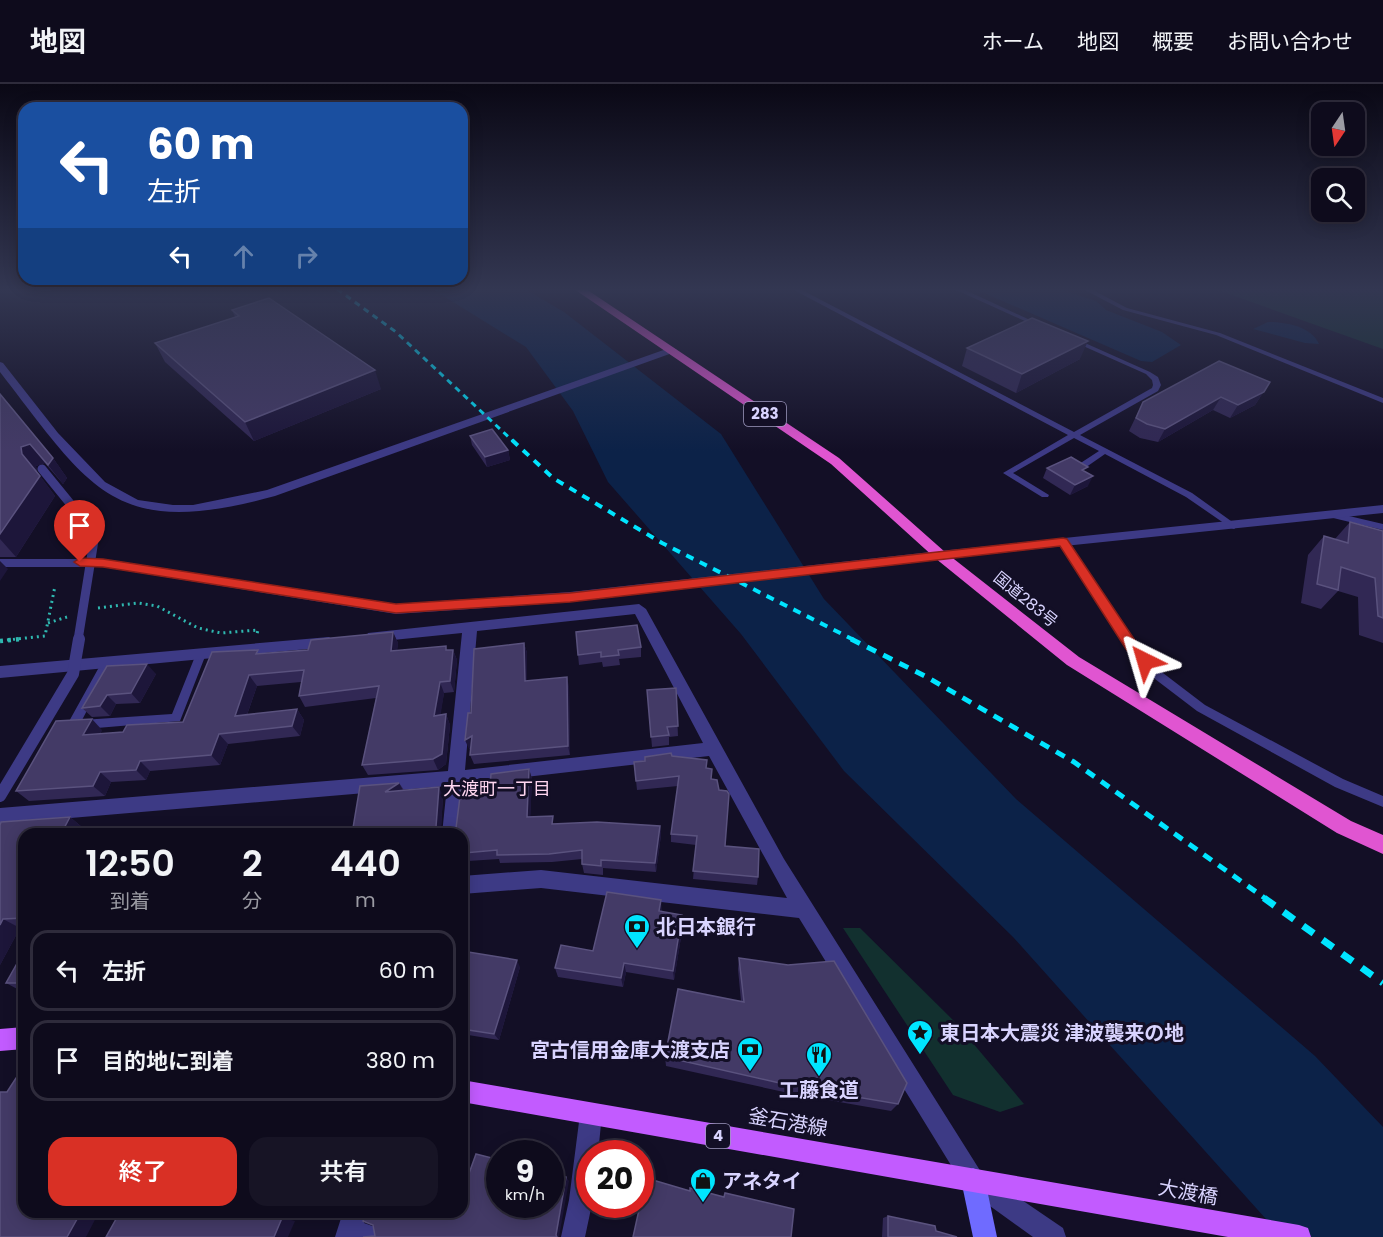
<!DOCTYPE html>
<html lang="ja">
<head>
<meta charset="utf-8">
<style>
	:root { --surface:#0e0b1c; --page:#171425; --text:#f1f3f6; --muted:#9b9ba3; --line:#2e2b3b; --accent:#d93025 }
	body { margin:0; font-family:Poppins,"Noto Sans JP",sans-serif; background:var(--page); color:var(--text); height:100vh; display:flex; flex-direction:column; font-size:22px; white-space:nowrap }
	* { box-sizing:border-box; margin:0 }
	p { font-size:20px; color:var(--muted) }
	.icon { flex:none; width:33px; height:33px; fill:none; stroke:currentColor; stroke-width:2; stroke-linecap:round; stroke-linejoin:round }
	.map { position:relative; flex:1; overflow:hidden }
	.drawer { position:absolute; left:18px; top:744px; width:450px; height:390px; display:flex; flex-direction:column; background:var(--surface); border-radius:18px; box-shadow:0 3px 15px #0003,0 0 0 2px var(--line) }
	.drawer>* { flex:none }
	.guide { position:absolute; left:18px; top:18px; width:450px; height:183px; border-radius:18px; box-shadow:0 3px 15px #0003,0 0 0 2px var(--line); background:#1a4fa0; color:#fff; overflow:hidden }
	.needle { width:39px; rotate:193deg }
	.tools { position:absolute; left:1311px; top:18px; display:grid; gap:12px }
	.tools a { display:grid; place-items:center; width:54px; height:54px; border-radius:12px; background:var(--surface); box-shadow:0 3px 15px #0003,0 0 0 2px var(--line); font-size:30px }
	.speed { position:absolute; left:486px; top:1056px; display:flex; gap:12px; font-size:30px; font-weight:700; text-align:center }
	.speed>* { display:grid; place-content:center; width:78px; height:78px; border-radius:50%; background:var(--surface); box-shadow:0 3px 15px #0003,0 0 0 2px var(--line); line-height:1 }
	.speed small { font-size:15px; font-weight:400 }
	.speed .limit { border:9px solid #d22; background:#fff; color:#111 }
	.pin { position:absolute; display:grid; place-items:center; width:51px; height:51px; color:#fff; margin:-62px -26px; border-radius:50% 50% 50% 0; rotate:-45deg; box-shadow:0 0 6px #0007 }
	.pin .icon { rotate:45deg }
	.me { position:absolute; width:66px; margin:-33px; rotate:320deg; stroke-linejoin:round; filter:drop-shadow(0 0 4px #0008) }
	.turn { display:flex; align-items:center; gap:21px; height:126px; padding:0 30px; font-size:27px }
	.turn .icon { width:78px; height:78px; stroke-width:2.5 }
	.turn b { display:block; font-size:42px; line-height:51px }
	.lanes { display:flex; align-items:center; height:57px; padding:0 30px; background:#0003; justify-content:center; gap:30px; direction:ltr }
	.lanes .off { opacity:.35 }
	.eta { display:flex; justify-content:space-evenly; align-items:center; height:102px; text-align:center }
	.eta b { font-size:36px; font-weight:600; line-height:42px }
	.action { display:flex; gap:12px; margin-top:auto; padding:12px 30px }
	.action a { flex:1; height:69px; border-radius:18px; background:var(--accent); color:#fff; font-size:24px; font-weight:600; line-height:69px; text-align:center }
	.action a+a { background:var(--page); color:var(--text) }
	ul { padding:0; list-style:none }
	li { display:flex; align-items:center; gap:18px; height:81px; margin:0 12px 9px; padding:0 18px; border:3px solid var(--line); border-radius:18px }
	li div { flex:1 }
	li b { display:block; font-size:22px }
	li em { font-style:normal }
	header { display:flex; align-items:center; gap:36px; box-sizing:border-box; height:84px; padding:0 30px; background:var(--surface); border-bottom:2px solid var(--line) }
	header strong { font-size:28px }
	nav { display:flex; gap:33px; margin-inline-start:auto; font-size:21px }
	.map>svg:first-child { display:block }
	.green { fill:#12302f }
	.water { fill:#0c2248 }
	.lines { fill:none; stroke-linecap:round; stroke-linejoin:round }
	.path-far1 { stroke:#2fb8b0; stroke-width:3; stroke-dasharray:2 4; stroke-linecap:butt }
	.path { stroke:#2fb8b0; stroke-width:4.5; stroke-dasharray:3 5; stroke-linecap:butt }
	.service { fill:#3d3a85; fill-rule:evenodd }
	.minor { fill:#3d3a85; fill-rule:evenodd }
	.tertiary { fill:#3d3a85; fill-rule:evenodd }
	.secondary { fill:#6f6bff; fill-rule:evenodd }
	.primary { fill:#c25bff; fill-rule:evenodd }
	.trunk { fill:#e055d1; fill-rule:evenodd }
	.rail-far3 { stroke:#00e5ff; stroke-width:3; stroke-dasharray:6 5; stroke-linecap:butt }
	.rail-far2 { stroke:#00e5ff; stroke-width:4; stroke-dasharray:8 7; stroke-linecap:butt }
	.rail-far1 { stroke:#00e5ff; stroke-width:5; stroke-dasharray:10 8; stroke-linecap:butt }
	.rail { stroke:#00e5ff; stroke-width:7; stroke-dasharray:13 11; stroke-linecap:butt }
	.service-bridge-far1 { stroke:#3d3a85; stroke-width:9 }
	.service-bridge { stroke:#3d3a85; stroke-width:12 }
	.wall { fill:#312854 }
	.shaded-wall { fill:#1d163a }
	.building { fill:#433a66; stroke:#5a527e; stroke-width:1.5 }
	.route { fill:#d93025; stroke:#8d1f18; stroke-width:1.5 }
	.labels { text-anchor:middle; stroke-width:6; stroke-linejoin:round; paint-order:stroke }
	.shield { fill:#130f26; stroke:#9e99be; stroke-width:1.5 }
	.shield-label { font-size:15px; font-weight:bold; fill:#d9d4ff }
	.street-label { font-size:16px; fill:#d9d4ff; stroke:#130f26 }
	.neighbourhood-label { font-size:18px; fill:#ffd6f0; stroke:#130f26 }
	.near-poi-label { font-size:20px; font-weight:bold; fill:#d9d4ff; stroke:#130f26; text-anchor:start }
	.near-street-label { font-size:20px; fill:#d9d4ff; stroke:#130f26 }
</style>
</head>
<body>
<header>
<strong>地図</strong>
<nav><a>ホーム</a><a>地図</a><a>概要</a><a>お問い合わせ</a></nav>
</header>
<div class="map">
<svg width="1383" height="1153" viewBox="0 0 1383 1153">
	<rect width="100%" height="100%" fill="#130f26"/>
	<g class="green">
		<polygon points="1215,205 1383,205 1383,265"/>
		<polygon points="843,844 860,844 956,939 1024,1020 1000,1028 953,1011"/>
	</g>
	<g class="water">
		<polygon points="432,205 525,205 564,228 721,350 824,515 1016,715 1315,972 1383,1043 1383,1153 1282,1153 1013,853 844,687 741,550 608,398 573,327 526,263"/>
		<polygon points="975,205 1059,205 1096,217 1106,226 1162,248 1181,261 1152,278 1141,277"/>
		<path d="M1268 238C1285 238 1311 242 1319 260L1305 259 1253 245Z"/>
	</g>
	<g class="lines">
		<g class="path-far1">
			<polyline points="98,524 138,519 157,522 198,544 221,549 258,546 257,550"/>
			<polyline points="48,539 67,533"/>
			<polyline points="7,556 45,552 55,502"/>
		</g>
		<polyline class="path" points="0,557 21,555"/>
		<g class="service">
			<polygon points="792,205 800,205 1074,348 1152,304 1153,301 1152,296 1146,290 1072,257 1072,255 1076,255 1150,288 1158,293 1161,301 1158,307 1080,351 1192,409 1238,442 1234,445 1231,444 1186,413 1105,370 1082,386 1076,386 1076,382 1099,367 1074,354 1013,389 1049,411 1048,413 1042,413 1003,389 1068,351"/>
			<polygon points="954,205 963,205 1043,242 1038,243"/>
			<polygon points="1083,205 1091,205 1127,224 1220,249 1383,314 1383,319 1216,251 1123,226"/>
			<polygon points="1332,428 1383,440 1383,446 1329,433 1328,431"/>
			<polygon points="1063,455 1066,456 1135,559 1163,589 1205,621 1343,695 1383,712 1383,723 1335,703 1197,627 1155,595 1127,565 1058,458"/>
			<polygon points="201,566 206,570 180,637 73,646 69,644 67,641 103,576 111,576 112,579 82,636 172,630 196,570"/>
		</g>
		<g class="minor">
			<polygon points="1383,421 1383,429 940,475 570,518 396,530 103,483 0,483 0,475 103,475 396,520 570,508 940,467"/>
			<path d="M639 520 646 525 784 775 981 1088 1063 1144 1066 1153H1033L965 1104 799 834 541 804 462 810V792L541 786 787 814 709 672 464 700 460 750H442L447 702 0 740V724L448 687 462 549 373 558 368 557 366 553 368 549ZM635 530 703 659 465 686 477 547Z"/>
			<polygon points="329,553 336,558 329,563 0,594 0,582"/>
			<polygon points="591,1019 599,1022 602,1030 598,1070 590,1070 590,1120 592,1120 585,1153 561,1153 569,1116 580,1030 583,1022"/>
			<polygon points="343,1128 367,1128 364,1139 378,1144 381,1153 335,1153"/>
		</g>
		<path class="tertiary" d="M672 263 677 266 675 268 275 412C114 456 92 407 0 288V278L3 279 58 349 105 398 138 416 173 421H193L267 406Z"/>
		<polygon class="secondary" points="973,1084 981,1088 985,1096 997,1153 973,1153 961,1096 965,1088"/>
		<g class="primary">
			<polygon points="24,943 24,965 0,967 0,945"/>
			<polygon points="462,996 1299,1141 1308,1144 1311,1153 1228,1153 462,1018"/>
		</g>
		<polygon class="trunk" points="574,205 586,205 839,374 945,468 1079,573 1351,737 1383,751 1383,770 1337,749 1067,581 935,474 831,380"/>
		<polyline class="rail-far3" points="337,205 396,248 514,358"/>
		<polyline class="rail-far2" points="512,356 553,394 662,459 854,556"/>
		<polyline class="rail-far1" points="851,555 925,592 1074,678 1266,815"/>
		<polyline class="rail" points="1264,814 1383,899"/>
		<polyline class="service-bridge-far1" points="42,385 95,450 78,556"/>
		<polyline class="service-bridge" points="0,712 73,590 79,555"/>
	</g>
	<g class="wall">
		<polygon points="232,226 381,305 254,357 165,278 155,259 235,233"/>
		<polygon points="967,264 1080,275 1016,309 962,282"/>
		<polygon points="1270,298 1255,321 1230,334 1213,326 1158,358 1140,354 1129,347 1143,318"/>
		<polygon points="0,310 53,374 67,394 63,400 45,379 36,382 37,388 55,412 16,473 0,473"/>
		<polygon points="470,352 508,366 510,376 487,383 472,361"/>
		<polygon points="1047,384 1086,388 1088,402 1070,411 1043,394"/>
		<polygon points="1350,438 1383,447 1383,559 1359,551 1358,513 1338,507 1321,525 1301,519 1308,471 1324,452 1335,455"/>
		<polygon points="393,548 398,559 397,566 453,566 457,576 454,608 444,609 440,631 446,630 450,641 446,680 438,686 368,691 362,681 376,614 305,623 299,612 301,598 257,602 247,631 297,625 304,636 300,652 228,660 220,681 150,687 146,696 111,698 105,712 29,717 16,707 102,646 100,650 123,648 183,638 260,570 308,566"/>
		<polygon points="524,559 527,569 527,597 569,602 570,671 474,680 470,671 471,664 469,665 471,629"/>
		<polygon points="641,563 641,573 619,575 620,581 603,583 602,578 579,581 578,571"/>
		<polygon points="107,582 156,590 140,619 116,620 110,632 92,633 82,624"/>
		<polygon points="676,604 678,652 669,653 669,661 652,663 647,606"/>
		<polygon points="672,672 706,684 712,695 725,762 758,793 757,801 693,795 696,761 671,758 671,750 678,702 637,706 634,678"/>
		<polygon points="529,685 532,695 530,733 555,740 660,742 661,751 656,788 603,784 603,791 584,789 582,780 582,775 552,778 500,779 499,775 468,777 463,775 462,773 462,750 352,750 399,699 404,706 443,712 441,743 456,744 490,703"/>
		<polygon points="70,733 83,744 80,750 24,750 24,844 20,844 0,881 0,741"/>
		<polygon points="662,828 682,831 683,841 674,896 626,888 623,903 558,893 555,884 593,867"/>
		<polygon points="24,867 24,908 23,908 6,899"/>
		<polygon points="462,867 520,883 499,956 462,950"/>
		<polygon points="739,874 898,1020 891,1027 793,1010 666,982 665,973 741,917 738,885"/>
		<polygon points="888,1132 936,1147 957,1153 882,1153 883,1134"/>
	</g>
	<g class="shaded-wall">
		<polygon points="1088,257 1080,275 1016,309 1022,290"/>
		<polygon points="375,286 381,305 254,357 245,338"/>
		<polygon points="1270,298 1255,321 1230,334 1238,321"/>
		<polygon points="1221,313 1213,326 1158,358 1165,345"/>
		<polygon points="30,360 45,379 36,382 37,389 22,370 21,363"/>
		<polygon points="508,366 510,376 487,383 485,373"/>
		<polygon points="53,374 67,394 63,400 48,381"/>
		<polygon points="40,392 55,412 16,473 0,455 0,450"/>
		<polygon points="1093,392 1088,402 1070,411 1075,401"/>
		<polygon points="0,477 8,485 0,497"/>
		<polygon points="393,548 398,559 396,578 391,567"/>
		<polygon points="524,559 527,569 527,606 525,597"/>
		<polygon points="453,566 457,576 454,608 450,597"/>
		<polygon points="147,580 156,590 140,619 131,609"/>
		<polygon points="249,591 257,602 243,642 235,632"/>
		<polygon points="567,593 569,602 570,671 568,662"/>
		<polygon points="440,598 444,609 439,642 434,632"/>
		<polygon points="107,611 116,620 110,632 100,622"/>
		<polygon points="297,625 304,636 300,652 292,642"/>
		<polygon points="446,630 450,641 446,680 438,686 433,675"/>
		<polygon points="92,635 102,646 94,661 83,651"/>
		<polygon points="219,650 228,660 220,681 211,671"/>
		<polygon points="472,652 475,661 469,665 465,656"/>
		<polygon points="140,677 150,687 146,696 136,686"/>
		<polygon points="529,685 532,695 530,741 527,733"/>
		<polygon points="100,688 111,698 105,712 93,702"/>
		<polygon points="399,699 404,708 385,708"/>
		<polygon points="439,703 443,712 441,747 436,743"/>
		<polygon points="70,733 83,744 80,750 61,750"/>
		<polygon points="660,742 661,751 656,788 655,779"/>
		<polygon points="661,816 662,827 660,837 659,827"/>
		<polygon points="682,831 683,841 674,896 673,887"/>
		<polygon points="3,835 20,844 0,881 0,841"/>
		<polygon points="517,876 520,883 499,956 494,950"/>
		<polygon points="624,879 626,888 623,903 621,894"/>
		<polygon points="566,1093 569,1097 559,1153 557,1153 556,1151"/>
		<polygon points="81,1128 99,1128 86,1153 67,1153"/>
		<polygon points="261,1128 295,1137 288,1153 274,1153"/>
	</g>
	<g class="building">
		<polygon points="269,214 375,286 245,338 155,259 239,232 232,226"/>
		<polygon points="1032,234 1088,257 1022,290 967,264"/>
		<polygon points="1219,277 1270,298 1264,308 1238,321 1221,313 1165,345 1147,340 1136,334 1143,318"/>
		<polygon points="0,310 53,374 48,381 30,360 21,363 22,370 40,392 0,450"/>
		<polygon points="492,345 508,366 485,373 470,352"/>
		<polygon points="1071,373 1088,383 1082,386 1093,392 1075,401 1047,384"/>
		<polygon points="1350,438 1383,447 1383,534 1378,532 1375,494 1341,483 1338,506 1317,500 1324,452 1348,459"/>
		<polygon points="637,541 641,563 618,566 619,571 601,573 601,568 578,571 576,548"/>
		<polygon points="393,548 391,567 446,562 446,566 453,566 450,597 440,598 434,632 446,630 442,670 433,675 362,681 379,602 299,612 304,586 249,591 235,632 297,625 292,642 219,650 211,671 140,677 136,686 100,688 93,702 16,707 56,637 92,635 83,651 123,648 127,641 183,638 212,568 258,566 256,570 308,566 311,556"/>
		<polygon points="524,559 525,597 567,593 568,662 470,671 472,652 465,656 468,629 471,629 474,565"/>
		<polygon points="147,580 131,609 107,611 100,622 82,624 107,582"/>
		<polygon points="676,604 678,642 667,643 669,651 651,653 647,606"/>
		<polygon points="671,669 672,672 707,676 706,684 712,685 711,695 717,696 719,706 727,707 729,710 725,762 759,765 758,793 693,787 697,752 671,750 679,692 636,697 634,678 645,677 645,673"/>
		<polygon points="529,685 527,733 553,732 552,740 597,738 660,742 655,779 601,776 601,782 582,780 582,766 549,770 497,771 497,766 464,769 462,768 462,750 452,750 451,746 410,750 352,750 360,702 399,699 385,708 439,703 436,743 456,744 461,705 490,703 491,690"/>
		<polygon points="70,733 61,750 24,750 24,834 3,835 0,841 0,741 1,738"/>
		<polygon points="607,808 661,816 659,827 682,831 673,887 624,879 621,894 555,884 561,861 593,867"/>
		<polygon points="24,867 24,899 6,899"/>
		<polygon points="462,867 517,876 494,950 462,945"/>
		<polygon points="739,874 788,881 834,877 907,999 898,1020 797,1003 665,973 678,905 744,918"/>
		<polygon points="16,994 24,995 24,1128 81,1128 67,1153 0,1153 0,1008 7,1008"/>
		<polygon points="476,1070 500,1076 500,1120 550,1120 550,1089 566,1093 556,1151 557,1153 363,1153 375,1152 373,1141 363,1137 366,1128 439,1128 454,1132 456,1128 462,1128 462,1109"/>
		<polygon points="646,1094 690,1107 690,1104 724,1113 725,1109 794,1125 791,1153 633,1153"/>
		<polygon points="120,1128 259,1128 282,1134 274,1153 106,1153"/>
		<polygon points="888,1132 935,1142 936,1147 957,1153 888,1153"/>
	</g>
	<linearGradient id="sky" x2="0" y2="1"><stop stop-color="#0a0815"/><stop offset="0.56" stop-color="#333752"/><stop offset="1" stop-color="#333752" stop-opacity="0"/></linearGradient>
	<rect width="1383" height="367" fill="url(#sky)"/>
	<polygon class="route" points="1063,454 1067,455 1136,558 1150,573 1150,581 1140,581 1126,565 1060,462 570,518 396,529 103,483 80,482 74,478 80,474 103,475 396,520 570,509"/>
	<defs>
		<symbol id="bank-pin" viewBox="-11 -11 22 30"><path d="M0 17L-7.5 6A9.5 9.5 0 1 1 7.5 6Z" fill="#00e5ff" stroke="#130f26"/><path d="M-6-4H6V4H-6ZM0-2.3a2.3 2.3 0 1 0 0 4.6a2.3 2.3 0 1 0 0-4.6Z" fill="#111"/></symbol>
		<symbol id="sight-pin" viewBox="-11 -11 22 30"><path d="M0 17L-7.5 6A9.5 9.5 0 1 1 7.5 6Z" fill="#00e5ff" stroke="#130f26"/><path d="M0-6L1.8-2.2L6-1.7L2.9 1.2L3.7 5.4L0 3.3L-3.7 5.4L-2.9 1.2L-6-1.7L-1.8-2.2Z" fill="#111"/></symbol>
		<symbol id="restaurant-pin" viewBox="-11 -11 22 30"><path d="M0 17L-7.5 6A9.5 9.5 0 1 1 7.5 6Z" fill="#00e5ff" stroke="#130f26"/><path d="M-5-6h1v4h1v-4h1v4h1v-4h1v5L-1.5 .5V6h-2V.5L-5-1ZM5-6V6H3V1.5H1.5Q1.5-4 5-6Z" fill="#111"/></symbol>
		<symbol id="shop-pin" viewBox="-11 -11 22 30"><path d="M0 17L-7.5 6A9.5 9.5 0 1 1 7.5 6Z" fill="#00e5ff" stroke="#130f26"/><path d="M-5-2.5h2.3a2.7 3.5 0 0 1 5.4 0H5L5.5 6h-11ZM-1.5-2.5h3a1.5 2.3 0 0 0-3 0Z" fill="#111"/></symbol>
	</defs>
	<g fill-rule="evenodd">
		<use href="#bank-pin" x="622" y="828" width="30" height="40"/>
		<use href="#sight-pin" x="905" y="934" width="30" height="40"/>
		<use href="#bank-pin" x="735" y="951" width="30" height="40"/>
		<use href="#restaurant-pin" x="804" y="956" width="30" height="40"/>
		<use href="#shop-pin" x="688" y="1082" width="30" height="40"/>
	</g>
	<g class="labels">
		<g class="shield">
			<rect x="744" y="318" width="42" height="24" rx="4.5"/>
			<rect x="706" y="1040" width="24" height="24" rx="4.5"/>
		</g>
		<g class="shield-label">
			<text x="765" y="335">283</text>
			<text x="718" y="1057">4</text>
		</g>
		<g class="street-label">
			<text transform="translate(1026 515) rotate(39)" y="6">国道283号</text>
		</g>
		<g class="neighbourhood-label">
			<text x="497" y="711">大渡町一丁目</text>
		</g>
		<g class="near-poi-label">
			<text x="656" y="850">北日本銀行</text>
			<text x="940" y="956">東日本大震災 津波襲来の地</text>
			<text x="730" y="973" text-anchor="end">宮古信用金庫大渡支店</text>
			<text x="819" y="1013" text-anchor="middle">工藤食道</text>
			<text x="722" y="1104">アネタイ</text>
		</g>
		<g class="near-street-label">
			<text transform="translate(788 1038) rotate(10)" y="7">釜石港線</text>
			<text transform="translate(1188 1108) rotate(10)" y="7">大渡橋</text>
		</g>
	</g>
</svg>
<div class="tools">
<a><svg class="needle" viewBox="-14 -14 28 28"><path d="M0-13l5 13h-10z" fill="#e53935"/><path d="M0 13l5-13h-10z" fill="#9b9ba3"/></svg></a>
<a><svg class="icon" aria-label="search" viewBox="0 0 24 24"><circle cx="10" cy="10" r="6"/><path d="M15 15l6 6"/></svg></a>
</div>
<div class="speed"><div>9<small>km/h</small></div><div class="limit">20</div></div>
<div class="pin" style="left:80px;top:478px;background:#d93025"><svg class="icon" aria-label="arrive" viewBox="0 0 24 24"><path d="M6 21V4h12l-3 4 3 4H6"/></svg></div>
<svg class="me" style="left:1145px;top:577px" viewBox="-20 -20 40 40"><path d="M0-17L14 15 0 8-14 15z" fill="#d93025" stroke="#fff" stroke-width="4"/></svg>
<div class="guide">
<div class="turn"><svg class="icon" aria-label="left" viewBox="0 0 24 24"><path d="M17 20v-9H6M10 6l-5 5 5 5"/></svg><div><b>60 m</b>左折</div></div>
<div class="lanes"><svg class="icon" aria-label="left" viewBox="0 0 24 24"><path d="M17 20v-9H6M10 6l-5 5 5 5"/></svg><svg class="icon off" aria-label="ahead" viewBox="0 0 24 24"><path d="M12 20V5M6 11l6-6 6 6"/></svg><svg class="icon off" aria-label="right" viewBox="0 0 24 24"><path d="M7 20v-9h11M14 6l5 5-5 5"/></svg></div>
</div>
<section class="drawer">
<div class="eta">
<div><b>12:50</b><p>到着</p></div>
<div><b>2</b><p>分</p></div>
<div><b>440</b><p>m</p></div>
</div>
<ul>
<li><svg class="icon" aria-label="left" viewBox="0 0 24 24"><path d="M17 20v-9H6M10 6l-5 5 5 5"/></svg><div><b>左折</b></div><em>60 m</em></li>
<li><svg class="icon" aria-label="arrive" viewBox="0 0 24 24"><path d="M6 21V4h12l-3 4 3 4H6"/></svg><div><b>目的地に到着</b></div><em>380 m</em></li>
</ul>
<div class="action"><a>終了</a><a>共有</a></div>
</section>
</div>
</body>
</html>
